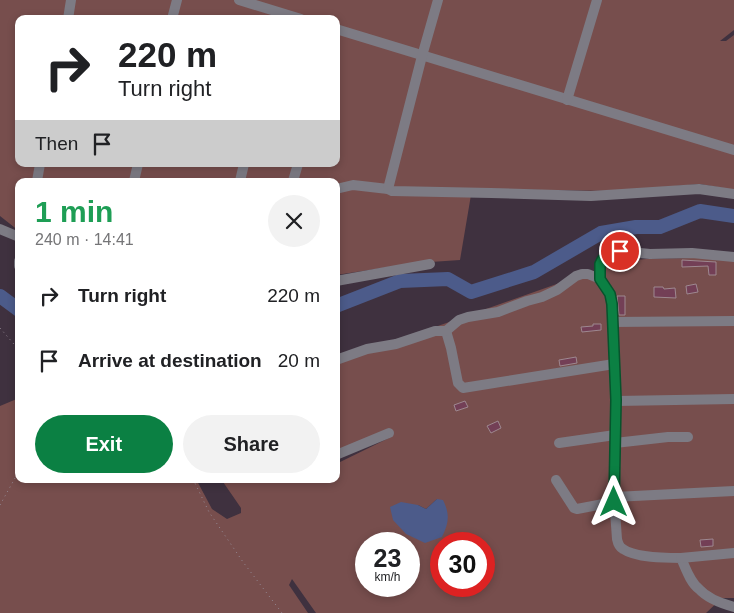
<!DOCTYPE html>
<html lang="en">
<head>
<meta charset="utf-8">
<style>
	:root { --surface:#fff; --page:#f2f2f2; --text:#202124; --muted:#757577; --accent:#0b8043 }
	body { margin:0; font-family:Arial,sans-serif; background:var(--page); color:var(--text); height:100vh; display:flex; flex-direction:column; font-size:19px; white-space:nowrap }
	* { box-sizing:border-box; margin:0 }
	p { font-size:16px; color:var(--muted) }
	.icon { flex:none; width:28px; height:28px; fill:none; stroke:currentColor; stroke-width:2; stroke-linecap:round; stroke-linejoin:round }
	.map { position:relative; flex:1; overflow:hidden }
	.side { position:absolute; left:15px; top:178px; width:325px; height:305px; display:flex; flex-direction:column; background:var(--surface); border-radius:10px; box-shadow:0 2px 8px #0003 }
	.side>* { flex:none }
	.hud { position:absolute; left:15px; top:15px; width:325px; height:152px; border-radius:10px; box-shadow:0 2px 8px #0003; background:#fff; color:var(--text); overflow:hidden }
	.speed { position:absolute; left:355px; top:532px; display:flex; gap:10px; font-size:25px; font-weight:700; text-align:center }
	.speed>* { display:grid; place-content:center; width:65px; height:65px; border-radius:50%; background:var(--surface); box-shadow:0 2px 8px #0003; line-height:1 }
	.speed small { font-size:12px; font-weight:400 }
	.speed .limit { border:8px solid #d22; background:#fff; color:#111 }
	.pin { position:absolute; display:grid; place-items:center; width:42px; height:42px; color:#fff; margin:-21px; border:2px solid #fff; border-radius:50%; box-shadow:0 1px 5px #0007 }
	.me { position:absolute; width:55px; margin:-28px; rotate:0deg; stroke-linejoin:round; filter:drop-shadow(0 0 4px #0008) }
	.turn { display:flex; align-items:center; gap:18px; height:105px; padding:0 20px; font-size:22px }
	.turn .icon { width:65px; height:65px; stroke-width:2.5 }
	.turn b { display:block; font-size:35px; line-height:42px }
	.then { display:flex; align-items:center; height:48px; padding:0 20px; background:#0003; gap:10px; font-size:19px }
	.round { display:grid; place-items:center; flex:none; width:52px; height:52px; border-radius:26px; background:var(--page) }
	.summary { display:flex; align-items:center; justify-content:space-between; height:85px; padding:0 20px }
	h1 { font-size:30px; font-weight:700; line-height:38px; color:#1e9e55 }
	.action { display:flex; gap:10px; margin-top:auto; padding:10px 20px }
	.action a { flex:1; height:58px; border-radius:30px; background:var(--accent); color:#fff; font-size:20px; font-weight:700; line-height:58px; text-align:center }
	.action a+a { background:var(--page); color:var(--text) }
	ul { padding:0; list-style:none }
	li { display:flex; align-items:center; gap:15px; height:65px; padding:0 20px }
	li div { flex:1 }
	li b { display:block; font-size:19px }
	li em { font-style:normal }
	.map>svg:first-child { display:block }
	.green { fill:#774e4d; fill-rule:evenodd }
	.water { fill:#4c5b8a }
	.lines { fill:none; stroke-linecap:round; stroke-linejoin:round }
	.river { stroke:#4c5b8a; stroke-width:14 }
	.building { fill:#733f56; stroke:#9e8890 }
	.path { stroke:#968b96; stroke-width:1; stroke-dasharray:1 4; stroke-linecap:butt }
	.minor { stroke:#7d7b84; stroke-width:10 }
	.route-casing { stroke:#07532c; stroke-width:12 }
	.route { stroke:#0b8043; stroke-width:9 }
</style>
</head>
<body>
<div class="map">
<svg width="734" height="613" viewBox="0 0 734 613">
	<rect width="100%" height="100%" fill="#3f313f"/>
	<g class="green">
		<path d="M0 0H734V30L720 41H726L734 35V190L700 184 614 191 472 189 460 260 416 263 336 275V181H19V231L0 216ZM19 19H336V164H19Z"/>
		<path d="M734 257V598H722L706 613H316L292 579 289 585 308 613H0V406L19 398V479H196L212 509 227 519 241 513V508L221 479H336V464L389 438 336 454V362L599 269 605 263 646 259ZM437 499 425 543 418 505 426 509ZM366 544H409V586H366ZM441 544H484V586H441Z"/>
	</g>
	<path class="water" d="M437 499 443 500C450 514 449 523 442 537L425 543 406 534 393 520 390 507 401 502 418 505 426 509Z"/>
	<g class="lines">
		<g class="river">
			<polyline points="0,296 19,310"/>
			<polyline points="336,306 400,281 448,279 471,292 534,272 601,233 636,227 660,227 700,211 734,216"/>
		</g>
	</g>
	<g class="building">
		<polygon points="682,260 716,262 716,275 709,275 708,266 682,267"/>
		<polygon points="696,284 698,292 687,294 686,286"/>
		<polygon points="654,287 663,287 664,289 675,288 676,298 654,297"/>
		<polygon points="617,296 625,296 625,315 619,315"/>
		<polygon points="593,324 601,324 601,330 582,332 581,327 593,326"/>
		<polygon points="576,357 577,363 560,366 559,360"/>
		<polygon points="465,401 468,407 456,411 454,405"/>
		<polygon points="498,421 501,428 491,433 487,426"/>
		<polygon points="713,539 713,546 701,547 700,540"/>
	</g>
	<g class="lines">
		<g class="path">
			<polyline points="0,328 19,350"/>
			<polyline points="193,479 209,512 243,562 282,613"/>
			<polyline points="0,505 19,471"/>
		</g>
		<g class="minor">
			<polyline points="239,0 301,19"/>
			<polyline points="68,19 71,0"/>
			<polyline points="172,19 177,0"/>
			<polyline points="336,29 734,150"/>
			<polyline points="567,100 597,0"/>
			<polyline points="37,181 40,164"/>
			<polyline points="134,181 138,164"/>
			<polyline points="240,181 244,164"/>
			<polyline points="293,181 298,164"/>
			<polyline points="336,189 353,185 388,189 392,191 491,193 591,196 699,189 734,194"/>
			<polyline points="388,189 422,56 438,0"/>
			<polyline points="0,229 19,237"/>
			<path d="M734 257 692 253 650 254 620 251 612 252 606 255 602 260 600 264V279L610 294 612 304 616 401 614 497 617 539C618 544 619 547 623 549 636 558 665 558 681 558 686 569 690 582 699 589 707 598 723 604 734 607"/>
			<polyline points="19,261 19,266"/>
			<polyline points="336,281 430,264"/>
			<polyline points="612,322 734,321"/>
			<polyline points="446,331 451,348 458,383 463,388 614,364"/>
			<polyline points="336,360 367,349 396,344 435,331 446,331 459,320 468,317 498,312 527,301 542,297 557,290 576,276 582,274 588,274 600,279"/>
			<polyline points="616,401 734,399"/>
			<polyline points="559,443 615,435"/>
			<polyline points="615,443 668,437 688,437"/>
			<polyline points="336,455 389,433"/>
			<polyline points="556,480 574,508 577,509 614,502"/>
			<polyline points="614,497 734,491"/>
			<polyline points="681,558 734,553"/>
		</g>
	</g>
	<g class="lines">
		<defs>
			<polyline id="route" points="614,502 616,400 612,304 610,294 600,279 600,264 602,260 606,255 612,252 620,251"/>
		</defs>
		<use href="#route" class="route-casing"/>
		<use href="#route" class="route"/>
	</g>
</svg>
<div class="speed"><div>23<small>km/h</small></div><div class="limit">30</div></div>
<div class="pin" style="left:620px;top:251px;background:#d93025"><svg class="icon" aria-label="arrive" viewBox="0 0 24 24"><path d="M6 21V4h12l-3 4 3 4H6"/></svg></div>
<svg class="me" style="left:614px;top:502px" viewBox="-20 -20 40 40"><path d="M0-17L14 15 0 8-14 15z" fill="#0b8043" stroke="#fff" stroke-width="4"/></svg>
<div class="hud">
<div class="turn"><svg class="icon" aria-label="right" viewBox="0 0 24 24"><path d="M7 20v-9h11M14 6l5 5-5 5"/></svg><div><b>220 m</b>Turn right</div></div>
<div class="then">Then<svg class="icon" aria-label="arrive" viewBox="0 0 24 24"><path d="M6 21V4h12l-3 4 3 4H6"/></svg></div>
</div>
<section class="side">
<div class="summary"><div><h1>1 min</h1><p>240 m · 14:41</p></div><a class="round"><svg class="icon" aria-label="close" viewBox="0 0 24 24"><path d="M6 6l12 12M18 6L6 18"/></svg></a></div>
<ul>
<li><svg class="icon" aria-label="right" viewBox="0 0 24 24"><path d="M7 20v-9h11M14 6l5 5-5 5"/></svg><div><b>Turn right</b></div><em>220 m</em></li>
<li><svg class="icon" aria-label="arrive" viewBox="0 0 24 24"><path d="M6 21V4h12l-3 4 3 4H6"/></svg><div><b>Arrive at destination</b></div><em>20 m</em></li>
</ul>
<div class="action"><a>Exit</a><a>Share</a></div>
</section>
</div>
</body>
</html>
